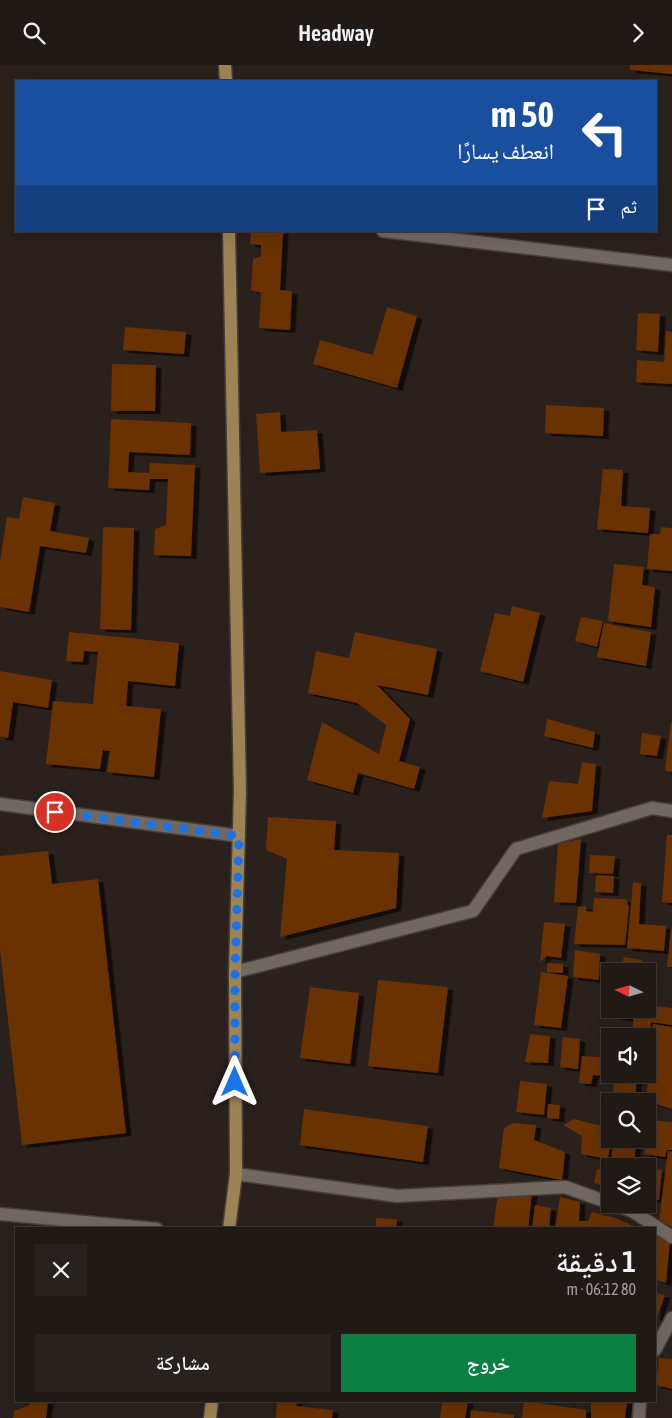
<!DOCTYPE html>
<html lang="ar">
<head>
<meta charset="utf-8">
<style>
	:root { --surface:#201916; --page:#28221f; --text:#f1f3f6; --muted:#a2a0a1; --line:#3d3835; --accent:#0b8043 }
	body { margin:0; font-family:"Asap Condensed","Noto Naskh Arabic",sans-serif; background:var(--page); color:var(--text); direction:rtl; height:100vh; display:flex; flex-direction:column; font-size:19px; white-space:nowrap }
	* { box-sizing:border-box; margin:0 }
	p { font-size:16px; color:var(--muted) }
	.icon { flex:none; width:28px; height:28px; fill:none; stroke:currentColor; stroke-width:2; stroke-linecap:round; stroke-linejoin:round }
	.map { position:relative; flex:1; overflow:hidden; direction:ltr }
	.panel { position:absolute; left:15px; top:1162px; width:641px; height:175px; display:flex; flex-direction:column; background:var(--surface); border-radius:0px; box-shadow:0 5px 20px #0002,0 0 0 1px var(--line); direction:rtl }
	.panel>* { flex:none }
	.top-card { position:absolute; left:15px; top:15px; width:642px; height:152px; border-radius:0px; box-shadow:0 5px 20px #0002,0 0 0 1px var(--line); direction:rtl; background:#1a4fa0; color:#fff; overflow:hidden }
	.needle { width:32px; rotate:275deg }
	.tools { position:absolute; left:601px; top:898px; display:grid; gap:10px }
	.tools a { display:grid; place-items:center; width:55px; height:55px; border-radius:0px; background:var(--surface); box-shadow:0 5px 20px #0002,0 0 0 1px var(--line); font-size:25px }
	.pin { position:absolute; display:grid; place-items:center; width:42px; height:42px; color:#fff; margin:-21px; border:2px solid #fff; border-radius:50%; box-shadow:0 1px 5px #0007 }
	.me { position:absolute; width:55px; margin:-28px; rotate:0deg; stroke-linejoin:round; filter:drop-shadow(0 0 4px #0008) }
	.turn { display:flex; align-items:center; gap:18px; height:105px; padding:0 20px; font-size:22px }
	.turn .icon { width:65px; height:65px; stroke-width:2.5 }
	.turn b { display:block; font-size:35px; line-height:42px }
	.then { display:flex; align-items:center; height:48px; padding:0 20px; background:#0003; gap:10px; font-size:19px }
	.round { display:grid; place-items:center; flex:none; width:52px; height:52px; border-radius:0px; background:var(--page) }
	.head { display:flex; align-items:center; justify-content:space-between; height:85px; padding:0 20px }
	h1 { font-size:30px; font-weight:600; line-height:38px }
	.cta { display:flex; gap:10px; margin-top:auto; padding:10px 20px }
	.cta a { flex:1; height:58px; border-radius:0px; background:var(--accent); color:#fff; font-size:20px; font-weight:600; line-height:58px; text-align:center }
	.cta a+a { background:var(--page); color:var(--text) }
	header { display:flex; justify-content:space-between; align-items:center; height:65px; padding:0 20px; background:var(--surface); font-size:22px; font-weight:600 }
	.map>svg:first-child { display:block }
	.building { fill:#6b3000; filter:url(#shadow) }
	.lines { fill:none; stroke-linecap:round; stroke-linejoin:round }
	.minor-casing { stroke:#46403c; stroke-width:15 }
	.major-casing { stroke:#46403c; stroke-width:15 }
	.minor { stroke:#726862; stroke-width:12 }
	.major { stroke:#9e8454; stroke-width:12 }
	.route { stroke:#1a73e8; stroke-width:9; stroke-dasharray:0 16.2 }
</style>
</head>
<body>
<header><svg class="icon" aria-label="forward" viewBox="0 0 24 24"><path d="M9 5l7 7-7 7"/></svg>Headway<svg class="icon" aria-label="search" viewBox="0 0 24 24"><circle cx="10" cy="10" r="6"/><path d="M15 15l6 6"/></svg></header>
<div class="map">
<svg width="672" height="1353" viewBox="0 0 672 1353">
	<defs>
		<filter id="shadow"><feDropShadow dx="5.5" dy="3" stdDeviation="0" flood-color="#0009"/></filter>
	</defs>
	<rect width="100%" height="100%" fill="#2a211d"/>
	<g class="building">
		<polygon points="630,0 672,0 672,9 630,5"/>
		<polygon points="251,166 283,166 280,225 292,226 290,265 259,263 261,228 251,225 253,194 261,191 261,180 250,179"/>
		<polygon points="387,242 417,251 397,323 313,299 320,275 373,290"/>
		<polygon points="638,248 660,249 658,287 636,285"/>
		<polygon points="125,262 186,267 184,289 123,285"/>
		<polygon points="666,266 672,267 672,319 636,317 637,295 664,297"/>
		<polygon points="112,299 156,300 155,346 111,346"/>
		<polygon points="546,340 604,343 603,371 545,368"/>
		<polygon points="280,347 281,367 317,365 320,404 260,408 256,349"/>
		<polygon points="111,354 191,358 190,390 129,387 128,407 149,408 150,398 195,400 191,491 154,490 155,464 166,460 168,414 150,414 149,425 108,423"/>
		<polygon points="603,404 623,405 621,441 650,443 648,468 597,464"/>
		<polygon points="23,432 55,438 50,466 89,473 86,488 40,481 29,547 0,542 0,496 7,452 19,454"/>
		<polygon points="103,462 134,463 131,565 100,564"/>
		<polygon points="661,462 672,463 672,506 647,504 650,469 660,469"/>
		<polygon points="614,499 644,502 642,520 655,522 651,562 608,556"/>
		<polygon points="512,541 540,548 523,617 480,606 495,548 510,551"/>
		<polygon points="581,552 603,556 597,582 575,576"/>
		<polygon points="604,558 651,567 646,601 597,592"/>
		<polygon points="69,567 179,578 175,621 128,616 126,641 161,644 154,712 107,707 110,686 103,685 100,704 46,699 53,636 93,639 98,587 84,586 83,597 66,596"/>
		<polygon points="355,567 437,584 428,630 377,620 410,654 399,696 420,702 414,724 358,708 353,728 307,715 322,657 379,689 386,660 357,638 308,628 316,586 349,593"/>
		<polygon points="0,606 52,615 48,643 13,637 8,673 0,672"/>
		<polygon points="547,654 595,667 593,683 544,671"/>
		<polygon points="671,657 672,657 672,707 665,706"/>
		<polygon points="642,668 661,671 657,691 640,689"/>
		<polygon points="582,697 596,699 592,746 542,753 549,716 578,719"/>
		<polygon points="268,752 336,756 334,785 399,788 396,843 280,872 287,794 266,785"/>
		<polygon points="667,770 672,770 672,838 662,837"/>
		<polygon points="581,774 576,838 554,837 558,779"/>
		<polygon points="48,786 52,819 98,814 126,1068 22,1080 0,884 0,791"/>
		<polygon points="590,790 615,791 613,809 589,808"/>
		<polygon points="596,810 614,811 613,828 595,827"/>
		<polygon points="633,817 641,818 639,859 666,861 664,886 627,883"/>
		<polygon points="594,833 626,834 629,842 625,880 574,879 578,842 586,841 586,846 593,847"/>
		<polygon points="544,857 565,859 561,893 547,891 540,897"/>
		<polygon points="671,864 672,864 672,902 667,902"/>
		<polygon points="575,885 600,889 599,915 573,912"/>
		<polygon points="624,892 642,895 639,906 620,906"/>
		<polygon points="547,898 563,899 563,908 547,907"/>
		<polygon points="541,907 568,911 561,963 534,960"/>
		<polygon points="378,915 448,922 438,1008 368,1001"/>
		<polygon points="310,922 359,928 350,999 300,993"/>
		<polygon points="648,940 672,943 672,960 651,957 650,964 633,963 633,954 611,951 612,944 648,944"/>
		<polygon points="653,959 672,962 672,1044 646,1036"/>
		<polygon points="530,969 550,971 548,998 525,997"/>
		<polygon points="563,972 580,974 578,1004 560,1002"/>
		<polygon points="606,980 610,980 610,1009 637,1009 635,1036 612,1036 614,1012 593,1010 591,1019 579,1018 582,991 601,992"/>
		<polygon points="520,1016 547,1019 544,1050 516,1047"/>
		<polygon points="548,1039 560,1040 559,1054 547,1053"/>
		<polygon points="304,1044 428,1061 423,1097 300,1080"/>
		<polygon points="574,1054 610,1063 611,1074 608,1094 581,1089 582,1071 563,1060"/>
		<polygon points="648,1055 672,1057 672,1085 667,1085 665,1092 644,1089 646,1074 648,1074"/>
		<polygon points="513,1058 536,1060 534,1075 565,1087 562,1115 499,1103 504,1063"/>
		<polygon points="613,1075 636,1078 634,1098 611,1096"/>
		<polygon points="668,1086 672,1087 672,1162 659,1155"/>
		<polygon points="597,1104 610,1105 610,1122 594,1118"/>
		<polygon points="648,1104 662,1105 659,1135 648,1134"/>
		<polygon points="498,1128 532,1128 528,1164 493,1164"/>
		<polygon points="560,1132 580,1137 579,1156 588,1156 592,1147 615,1153 641,1164 555,1164"/>
		<polygon points="535,1140 551,1143 549,1164 532,1162"/>
		<polygon points="376,1153 397,1154 396,1164 376,1164"/>
		<polygon points="655,1171 670,1175 666,1218 655,1215"/>
		<polygon points="655,1228 665,1230 655,1258"/>
		<polygon points="659,1293 672,1294 672,1324 656,1320"/>
		<polygon points="30,1336 48,1336 46,1353 13,1353 14,1346 30,1340"/>
		<polygon points="277,1336 297,1336 296,1341 333,1345 332,1353 276,1353"/>
		<polygon points="442,1336 468,1336 465,1353 440,1353"/>
		<polygon points="524,1336 586,1345 586,1353 522,1353"/>
		<polygon points="591,1336 627,1336 625,1353 591,1353"/>
		<polygon points="471,1345 514,1350 514,1353 470,1353"/>
	</g>
	<g class="lines">
		<defs>
			<g id="minor">
				<polyline points="383,166 672,200"/>
				<polyline points="0,739 239,771"/>
				<polyline points="235,907 473,846 516,784 652,743 672,746"/>
				<polyline points="236,1109 397,1131 565,1122 610,1138"/>
				<polyline points="612,1139 632,1146 672,1172"/>
				<polyline points="0,1149 157,1164"/>
				<polyline points="655,1285 672,1253"/>
				<polyline points="639,1353 640,1336"/>
			</g>
			<g id="major">
				<polyline points="225,0 226,16"/>
				<polyline points="229,166 240,727 235,907 236,1109 229,1164"/>
				<polyline points="210,1353 212,1336"/>
			</g>
		</defs>
		<use href="#minor" class="minor-casing"/>
		<use href="#major" class="major-casing"/>
		<use href="#minor" class="minor"/>
		<use href="#major" class="major"/>
	</g>
	<g class="lines">
		<polyline class="route" points="55,747 239,771 235,907 235,1017"/>
	</g>
</svg>
<div class="tools">
<a><svg class="needle" viewBox="-14 -14 28 28"><path d="M0-13l5 13h-10z" fill="#e53935"/><path d="M0 13l5-13h-10z" fill="#a2a0a1"/></svg></a>
<a><svg class="icon" aria-label="sound" viewBox="0 0 24 24"><path d="M4 9h4l5-4v14l-5-4H4zM17 9q2 3 0 6"/></svg></a>
<a><svg class="icon" aria-label="search" viewBox="0 0 24 24"><circle cx="10" cy="10" r="6"/><path d="M15 15l6 6"/></svg></a>
<a><svg class="icon" aria-label="layers" viewBox="0 0 24 24"><path d="M12 4l9 5-9 5-9-5zM3 14l9 5 9-5"/></svg></a>
</div>
<div class="pin" style="left:55px;top:747px;background:#d93025"><svg class="icon" aria-label="arrive" viewBox="0 0 24 24"><path d="M6 21V4h12l-3 4 3 4H6"/></svg></div>
<svg class="me" style="left:235px;top:1017px" viewBox="-20 -20 40 40"><path d="M0-17L14 15 0 8-14 15z" fill="#1a73e8" stroke="#fff" stroke-width="4"/></svg>
<div class="top-card">
<div class="turn"><svg class="icon" aria-label="left" viewBox="0 0 24 24"><path d="M17 20v-9H6M10 6l-5 5 5 5"/></svg><div><b>50 m</b>انعطف يسارًا</div></div>
<div class="then">ثم<svg class="icon" aria-label="arrive" viewBox="0 0 24 24"><path d="M6 21V4h12l-3 4 3 4H6"/></svg></div>
</div>
<section class="panel">
<div class="head"><div><h1>1 دقيقة</h1><p>80 m · 06:12</p></div><a class="round"><svg class="icon" aria-label="close" viewBox="0 0 24 24"><path d="M6 6l12 12M18 6L6 18"/></svg></a></div>
<div class="cta"><a>خروج</a><a>مشاركة</a></div>
</section>
</div>
</body>
</html>
